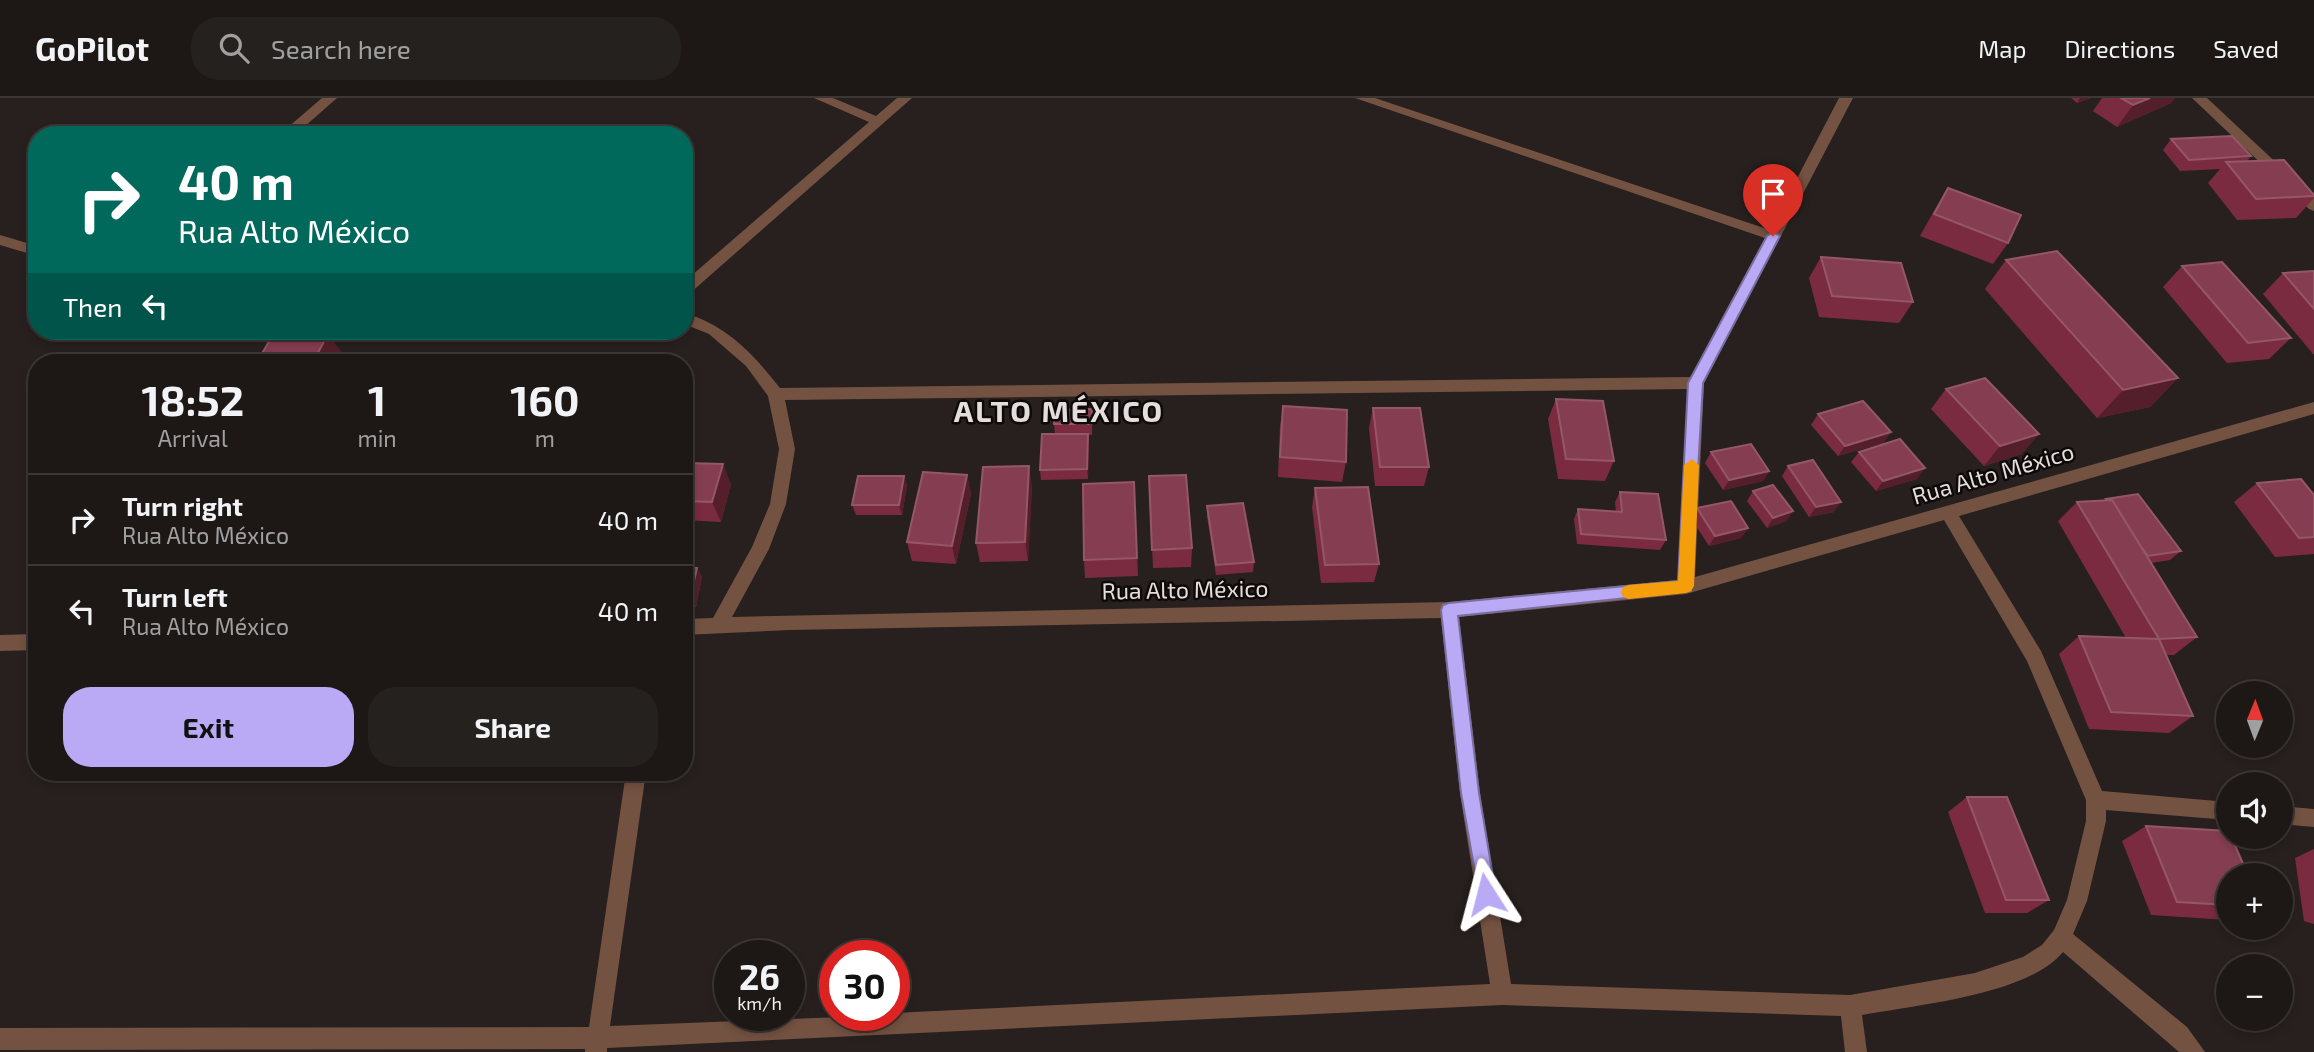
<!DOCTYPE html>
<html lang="en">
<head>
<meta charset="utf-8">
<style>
	:root { --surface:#1d1816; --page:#25211f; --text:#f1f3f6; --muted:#a0a0a1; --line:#3b3735; --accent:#baaaf6 }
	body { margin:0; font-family:"Exo 2",sans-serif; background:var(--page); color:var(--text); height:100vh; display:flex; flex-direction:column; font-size:26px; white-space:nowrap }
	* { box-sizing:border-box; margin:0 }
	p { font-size:23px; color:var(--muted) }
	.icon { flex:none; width:38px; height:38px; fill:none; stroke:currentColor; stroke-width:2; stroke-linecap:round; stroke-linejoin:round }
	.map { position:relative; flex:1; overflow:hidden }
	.side { position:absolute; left:28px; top:256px; width:665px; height:427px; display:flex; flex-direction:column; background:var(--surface); border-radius:28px; box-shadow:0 4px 10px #0003,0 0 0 2px var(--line) }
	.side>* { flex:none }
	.hud { position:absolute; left:28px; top:28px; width:665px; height:214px; border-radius:28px; box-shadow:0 4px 10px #0003,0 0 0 2px var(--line); background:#00695c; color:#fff; overflow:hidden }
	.needle { width:46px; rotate:1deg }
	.fabs { position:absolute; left:2216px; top:583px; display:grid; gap:14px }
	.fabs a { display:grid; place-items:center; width:77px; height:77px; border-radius:50%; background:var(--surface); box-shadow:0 4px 10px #0003,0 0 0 2px var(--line); font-size:35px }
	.speed { position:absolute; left:714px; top:842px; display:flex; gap:14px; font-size:35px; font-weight:700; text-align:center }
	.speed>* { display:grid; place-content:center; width:91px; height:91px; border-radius:50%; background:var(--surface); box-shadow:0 4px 10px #0003,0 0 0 2px var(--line); line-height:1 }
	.speed small { font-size:18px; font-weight:400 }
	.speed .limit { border:10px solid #d22; background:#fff; color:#111 }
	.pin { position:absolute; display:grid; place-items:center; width:60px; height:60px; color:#fff; margin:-72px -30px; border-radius:50% 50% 50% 0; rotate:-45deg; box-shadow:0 0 7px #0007 }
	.pin .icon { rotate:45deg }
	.me { position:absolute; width:77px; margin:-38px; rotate:351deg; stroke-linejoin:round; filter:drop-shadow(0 0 5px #0008) }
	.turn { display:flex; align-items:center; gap:24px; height:147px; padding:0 35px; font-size:32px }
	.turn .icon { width:91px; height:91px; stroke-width:2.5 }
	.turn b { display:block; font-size:49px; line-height:60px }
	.then { display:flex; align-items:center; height:66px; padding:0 35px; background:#0003; gap:14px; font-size:26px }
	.eta { display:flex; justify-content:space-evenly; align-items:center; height:119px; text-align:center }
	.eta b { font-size:42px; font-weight:700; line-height:49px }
	.cta { display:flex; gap:14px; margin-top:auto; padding:14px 35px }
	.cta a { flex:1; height:80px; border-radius:28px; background:var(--accent); color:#111; font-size:28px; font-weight:700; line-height:80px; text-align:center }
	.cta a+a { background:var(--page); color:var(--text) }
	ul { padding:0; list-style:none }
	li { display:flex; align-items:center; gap:21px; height:91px; padding:0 35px; border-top:2px solid var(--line) }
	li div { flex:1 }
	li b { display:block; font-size:26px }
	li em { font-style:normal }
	header { display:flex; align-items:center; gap:42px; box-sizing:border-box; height:98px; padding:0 35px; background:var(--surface); border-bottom:2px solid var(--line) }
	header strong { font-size:33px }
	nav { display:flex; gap:38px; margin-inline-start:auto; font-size:24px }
	.search { width:490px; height:63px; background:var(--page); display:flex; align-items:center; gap:18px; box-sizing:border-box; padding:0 24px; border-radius:28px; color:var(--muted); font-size:26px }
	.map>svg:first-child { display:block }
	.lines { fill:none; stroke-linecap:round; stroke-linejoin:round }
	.minor { fill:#745242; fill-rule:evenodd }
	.wall { fill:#7a2b40 }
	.shaded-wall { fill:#541f2b }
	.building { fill:#853e51; stroke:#945766; stroke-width:2 }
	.route { fill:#baaaf6; stroke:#796ea0; stroke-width:2 }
	.slow { fill:#f59e0b }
	.labels { text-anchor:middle; stroke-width:5; stroke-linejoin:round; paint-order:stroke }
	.street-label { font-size:23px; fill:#e3dddc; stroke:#0e0a0a }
	.district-label { font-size:30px; font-weight:bold; letter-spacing:2px; fill:#e3dddc; stroke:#0e0a0a }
</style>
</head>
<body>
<header>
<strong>GoPilot</strong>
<div class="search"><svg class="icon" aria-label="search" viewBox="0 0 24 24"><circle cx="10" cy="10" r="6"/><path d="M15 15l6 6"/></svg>Search here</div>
<nav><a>Map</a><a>Directions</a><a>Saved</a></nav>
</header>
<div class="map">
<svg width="2314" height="954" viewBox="0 0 2314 954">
	<rect width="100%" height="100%" fill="#27201e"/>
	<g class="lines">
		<g class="minor">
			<polygon points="322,0 337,0 295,37 279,37"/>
			<polygon points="814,0 833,0 876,18 897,0 912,0 689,196 684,197 684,184 869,24"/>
			<path d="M1355 0H1375L1770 132 1839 0H1853L1704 285 1695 479 2314 304V316L1959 418 2041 553 2102 693 2228 704V722L2106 712V723L2087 803 2073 836 2187 929 2205 954H2179L2063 854C2028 897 1915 907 1862 917L1867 954H1845L1841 918 1502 907 607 950V954H585V951L0 952V930L589 929 626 674H646L610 928 894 917V915L1490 886 1460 695 1441 520 789 532 684 537V521L713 520 752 449 770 406 779 351 768 298 746 268 709 236 684 226V215C727 227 753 256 780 290L1691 279 1765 140ZM1688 291 1678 482 1449 504 732 519 769 451 786 406 795 351 785 302ZM1944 422 2027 563 2086 702V723L2067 802 2054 832 2042 847 2023 859 1975 875 1850 897 1511 886 1480 695 1459 519 1686 496Z"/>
			<polygon points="2192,0 2207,0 2314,100 2314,113 2309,111"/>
			<polygon points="0,137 37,148 37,158 0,147"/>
			<polygon points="37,536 37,552 0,553 0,537"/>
			<polygon points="2280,708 2314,711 2314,729 2280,726"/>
		</g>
	</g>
	<g class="wall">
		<polygon points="2071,0 2091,0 2077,5"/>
		<polygon points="2102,0 2175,0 2171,5 2117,29 2093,13"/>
		<polygon points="2171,41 2251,58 2247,63 2314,97 2314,100 2296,120 2237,122 2208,85 2220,71 2180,73 2163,52"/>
		<polygon points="1948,90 2008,145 1993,166 1920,138 1935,111"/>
		<polygon points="1821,159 1913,204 1899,225 1819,219 1809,180"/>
		<polygon points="2006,162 2178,280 2150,309 2097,320 1985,191"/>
		<polygon points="2182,168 2291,240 2269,261 2227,265 2163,189"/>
		<polygon points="2314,173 2314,256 2313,256 2263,196 2283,175"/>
		<polygon points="1946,291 2022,356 1984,368 1931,311"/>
		<polygon points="1556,301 1614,363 1605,383 1558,381 1548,321"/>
		<polygon points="1283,308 1346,364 1342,384 1278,379 1280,328"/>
		<polygon points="1373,310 1429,369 1424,388 1375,388 1369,330"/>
		<polygon points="1092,311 1092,337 1089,337 1088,381 1041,382 1040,372 1055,336 1054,326"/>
		<polygon points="1818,316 1891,334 1883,345 1838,358 1811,327"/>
		<polygon points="1711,354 1769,373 1763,383 1723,392 1705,365"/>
		<polygon points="1859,354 1917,381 1876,393 1851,364"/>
		<polygon points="684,365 731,386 721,424 684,422"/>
		<polygon points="1788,368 1834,414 1809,419 1782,378"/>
		<polygon points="967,377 971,396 956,466 912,463 907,444"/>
		<polygon points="904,378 907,388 902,417 856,417 852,407"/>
		<polygon points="1149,378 1192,450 1191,469 1153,470"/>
		<polygon points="1134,384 1138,478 1085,480 1084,462"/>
		<polygon points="2257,385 2314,397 2314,456 2275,459 2234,404"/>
		<polygon points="1032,388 1028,463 980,464 976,445"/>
		<polygon points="1315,390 1379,466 1374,484 1321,485 1312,409"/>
		<polygon points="1753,393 1793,413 1786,423 1767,430 1747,403"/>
		<polygon points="1620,394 1666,442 1660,452 1577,446 1574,421 1578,411 1616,414 1615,404"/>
		<polygon points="2106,401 2181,453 2170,462 2151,465 2197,539 2174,557 2166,557 2193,618 2169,635 2089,631 2059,556 2079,538 2126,540 2058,423 2077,404 2104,403"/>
		<polygon points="1207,408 1254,464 1253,474 1216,477 1207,418"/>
		<polygon points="1697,410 1748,430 1741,440 1709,448 1691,420"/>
		<polygon points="684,470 697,470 702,479 696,509 684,510"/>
		<polygon points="1967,699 2049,802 2027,815 1985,815 1948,714"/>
		<polygon points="2146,728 2228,777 2228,822 2151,817 2122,743"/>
		<polygon points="2314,751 2314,826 2304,823 2295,760"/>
	</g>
	<g class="shaded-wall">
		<polygon points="2080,0 2091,0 2077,5"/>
		<polygon points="2150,0 2175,0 2171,5 2117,29 2133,7"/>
		<polygon points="328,236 343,256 339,264 313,264"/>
		<polygon points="2178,280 2150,309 2097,320 2123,292"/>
		<polygon points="1891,334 1883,345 1838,358 1845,348"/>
		<polygon points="1088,336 1089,346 1088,381 1087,371"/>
		<polygon points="2039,336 2022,356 1984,368 2000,348"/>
		<polygon points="723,366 731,386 721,424 712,404"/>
		<polygon points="1029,368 1032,388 1028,463 1025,444"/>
		<polygon points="1925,370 1917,381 1876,393 1883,383"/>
		<polygon points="1769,373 1763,383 1723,392 1729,382"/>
		<polygon points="967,377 971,396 956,466 952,448"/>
		<polygon points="904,378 907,388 902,417 899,407"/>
		<polygon points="1841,404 1834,414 1809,419 1816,409"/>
		<polygon points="1793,413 1786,423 1767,430 1773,420"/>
		<polygon points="1748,430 1741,440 1709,448 1715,438"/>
		<polygon points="697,470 702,479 696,509 690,500"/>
	</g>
	<g class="building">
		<polygon points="2121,0 2150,0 2133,7"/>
		<polygon points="2232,38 2251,58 2189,62 2171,41"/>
		<polygon points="2284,62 2314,97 2314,98 2256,101 2226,64"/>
		<polygon points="1948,90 2021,117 2008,145 1934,116"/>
		<polygon points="2057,153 2178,280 2123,292 2006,162"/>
		<polygon points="1821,159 1901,165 1913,204 1832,198"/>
		<polygon points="2222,164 2291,240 2248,245 2182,168"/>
		<polygon points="2314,173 2314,211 2283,175"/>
		<polygon points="274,235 328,236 313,264 257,264"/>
		<polygon points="533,255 574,258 571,264 529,264"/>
		<polygon points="1985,280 2039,336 2000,348 1946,291"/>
		<polygon points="1556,301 1603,303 1614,363 1566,361"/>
		<polygon points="1863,303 1891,334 1845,348 1818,316"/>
		<polygon points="1283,308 1347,312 1346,364 1280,359"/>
		<polygon points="1373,310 1420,310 1429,369 1380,369"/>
		<polygon points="1092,311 1092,326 1054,326 1055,312"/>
		<polygon points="1042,336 1088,336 1087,371 1040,372"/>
		<polygon points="1900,341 1925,370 1883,383 1859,354"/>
		<polygon points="1751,346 1769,373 1729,382 1711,354"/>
		<polygon points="1813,362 1841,404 1816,409 1788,368"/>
		<polygon points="684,365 723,366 712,404 684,403"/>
		<polygon points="1029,368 1025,444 976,445 983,369"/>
		<polygon points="923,374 967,377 952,448 907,444"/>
		<polygon points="1186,377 1192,450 1152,452 1149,378"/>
		<polygon points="858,378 904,378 899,407 852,407"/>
		<polygon points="2301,381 2314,397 2314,439 2299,440 2257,385"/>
		<polygon points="1134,384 1137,460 1084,462 1083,386"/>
		<polygon points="1773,387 1793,413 1773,420 1753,393"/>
		<polygon points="1368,389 1379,466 1325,467 1315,390"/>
		<polygon points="1620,394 1658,396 1666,442 1581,436 1578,411 1622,414"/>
		<polygon points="2138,396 2181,453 2148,458 2140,447 2112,402 2107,402 2106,401"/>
		<polygon points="2112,402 2197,539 2159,541 2077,404"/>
		<polygon points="1731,403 1748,430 1715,438 1697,410"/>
		<polygon points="1243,405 1254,464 1216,467 1207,408"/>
		<polygon points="684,470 697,470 690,500 684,500"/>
		<polygon points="2079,538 2159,541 2193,618 2111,614"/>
		<polygon points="1967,699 2007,699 2049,802 2006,802"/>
		<polygon points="2146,728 2228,733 2228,738 2231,738 2248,777 2228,777 2228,807 2177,804"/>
	</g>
	<polygon class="route" points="1773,134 1780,138 1703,285 1691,493 1458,518 1479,695 1496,796 1493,802 1486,805 1480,802 1461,695 1441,512 1443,507 1449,505 1678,483 1688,285 1767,138"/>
	<polygon class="slow" points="1692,361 1699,367 1694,488 1691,493 1686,495 1629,501 1623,499 1621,494 1623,489 1629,487 1678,483 1684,367"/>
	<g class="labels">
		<g class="street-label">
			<text transform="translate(1993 376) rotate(-16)" y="8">Rua Alto México</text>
			<text transform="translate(1185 492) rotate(-1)" y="8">Rua Alto México</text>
		</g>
		<g class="district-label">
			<text x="1059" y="324">ALTO MÉXICO</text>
		</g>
	</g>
</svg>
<div class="fabs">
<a><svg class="needle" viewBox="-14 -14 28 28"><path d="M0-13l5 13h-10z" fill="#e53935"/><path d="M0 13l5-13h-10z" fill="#a0a0a1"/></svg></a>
<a><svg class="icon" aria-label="sound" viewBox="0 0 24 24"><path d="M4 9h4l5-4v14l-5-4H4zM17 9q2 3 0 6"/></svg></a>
<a>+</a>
<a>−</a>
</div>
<div class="speed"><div>26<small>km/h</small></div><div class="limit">30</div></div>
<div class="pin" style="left:1773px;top:138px;background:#d93025"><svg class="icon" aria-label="arrive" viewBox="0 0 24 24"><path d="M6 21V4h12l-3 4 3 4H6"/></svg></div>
<svg class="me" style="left:1486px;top:796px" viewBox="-20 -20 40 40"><path d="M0-17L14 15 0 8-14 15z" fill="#baaaf6" stroke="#fff" stroke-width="4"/></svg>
<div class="hud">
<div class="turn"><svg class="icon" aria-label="right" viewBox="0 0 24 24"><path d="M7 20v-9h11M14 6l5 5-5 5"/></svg><div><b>40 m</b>Rua Alto México</div></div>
<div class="then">Then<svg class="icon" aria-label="left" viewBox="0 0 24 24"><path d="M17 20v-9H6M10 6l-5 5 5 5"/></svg></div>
</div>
<section class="side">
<div class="eta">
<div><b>18:52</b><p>Arrival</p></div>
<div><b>1</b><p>min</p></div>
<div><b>160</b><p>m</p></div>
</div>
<ul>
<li><svg class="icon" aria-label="right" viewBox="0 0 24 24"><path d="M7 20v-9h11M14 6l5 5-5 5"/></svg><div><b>Turn right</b><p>Rua Alto México</p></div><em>40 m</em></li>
<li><svg class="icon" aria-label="left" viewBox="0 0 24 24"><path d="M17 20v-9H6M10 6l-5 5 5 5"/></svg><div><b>Turn left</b><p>Rua Alto México</p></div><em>40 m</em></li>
</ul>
<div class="cta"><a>Exit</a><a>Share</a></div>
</section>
</div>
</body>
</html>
